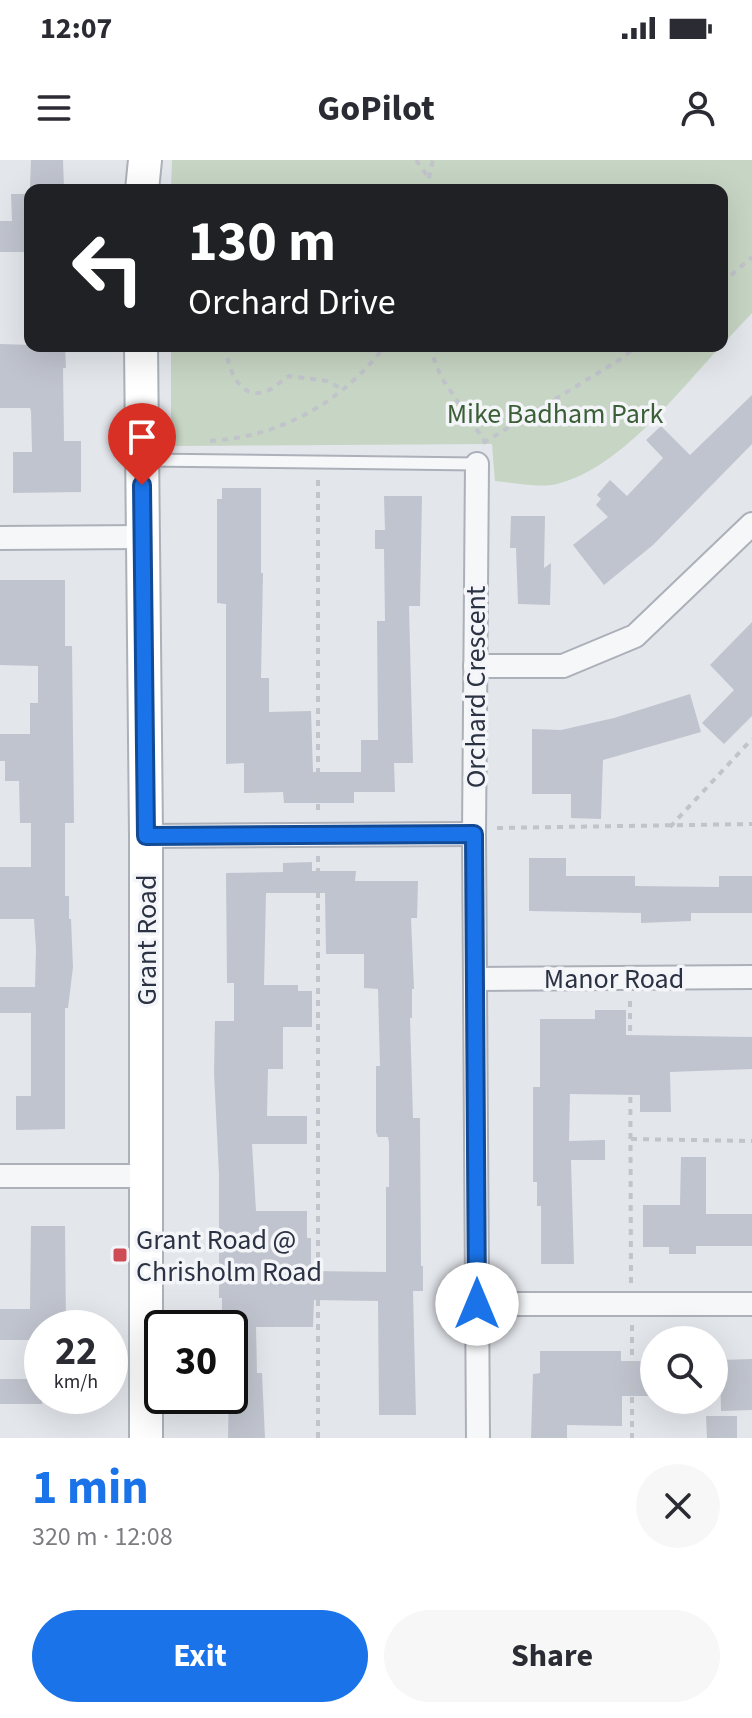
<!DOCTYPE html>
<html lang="en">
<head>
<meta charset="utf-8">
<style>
	:root { --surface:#fff; --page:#f7f7f7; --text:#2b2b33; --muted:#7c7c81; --accent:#1a73e8 }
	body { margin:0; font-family:"Source Sans 3",sans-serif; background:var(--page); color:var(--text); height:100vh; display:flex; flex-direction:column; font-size:30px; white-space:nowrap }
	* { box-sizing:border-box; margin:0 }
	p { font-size:26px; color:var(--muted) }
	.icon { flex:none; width:44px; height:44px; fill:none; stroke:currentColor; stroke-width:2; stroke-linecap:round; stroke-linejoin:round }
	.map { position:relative; height:1278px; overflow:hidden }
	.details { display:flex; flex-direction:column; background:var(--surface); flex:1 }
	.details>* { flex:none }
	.banner { position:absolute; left:24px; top:24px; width:704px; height:168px; border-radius:16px; box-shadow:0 8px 32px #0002; background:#202124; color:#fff; overflow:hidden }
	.buttons { position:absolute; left:640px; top:1166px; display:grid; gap:16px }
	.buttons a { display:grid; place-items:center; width:88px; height:88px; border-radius:50%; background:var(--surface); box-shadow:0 8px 32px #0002; font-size:40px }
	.speed { position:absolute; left:24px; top:1150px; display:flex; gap:16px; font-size:40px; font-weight:700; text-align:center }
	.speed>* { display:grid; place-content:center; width:104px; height:104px; border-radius:50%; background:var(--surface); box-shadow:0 8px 32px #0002; line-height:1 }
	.speed small { font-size:20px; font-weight:400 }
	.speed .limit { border:4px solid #111; border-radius:12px; background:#fff; color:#111 }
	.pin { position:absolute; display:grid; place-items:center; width:68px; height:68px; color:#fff; margin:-82px -34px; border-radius:50% 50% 50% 0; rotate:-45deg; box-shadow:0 0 8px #0007 }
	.pin .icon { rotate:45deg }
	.me { position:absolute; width:88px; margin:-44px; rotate:0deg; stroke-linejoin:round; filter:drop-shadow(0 0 6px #0008) }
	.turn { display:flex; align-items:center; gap:28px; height:168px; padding:0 32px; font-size:36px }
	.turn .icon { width:104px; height:104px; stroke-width:2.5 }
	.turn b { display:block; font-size:56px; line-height:68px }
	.round { display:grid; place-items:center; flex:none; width:84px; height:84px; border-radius:42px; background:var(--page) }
	.overview { display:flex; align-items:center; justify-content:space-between; height:136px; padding:0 32px }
	h1 { font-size:48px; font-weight:700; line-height:60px; color:var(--accent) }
	.primary-button { display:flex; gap:16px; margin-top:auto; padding:16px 32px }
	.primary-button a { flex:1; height:92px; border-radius:48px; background:var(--accent); color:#fff; font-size:32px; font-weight:700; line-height:92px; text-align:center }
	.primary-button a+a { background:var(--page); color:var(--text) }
	.status { display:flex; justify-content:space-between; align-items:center; height:56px; padding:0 40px; background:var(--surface); direction:ltr }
	.status svg { height:22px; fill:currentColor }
	header { display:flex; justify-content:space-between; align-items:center; height:104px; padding:0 32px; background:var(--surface); font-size:36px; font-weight:700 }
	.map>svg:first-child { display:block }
	.green { fill:#c7d5c4 }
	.building { fill:#c0c4ce; fill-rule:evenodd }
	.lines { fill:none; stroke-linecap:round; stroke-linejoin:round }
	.lane-casing { stroke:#acb0b9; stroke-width:15 }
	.street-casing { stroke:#acb0b9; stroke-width:26 }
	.secondary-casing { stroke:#acb0b9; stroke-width:36 }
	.path { stroke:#c1c4ca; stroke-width:4; stroke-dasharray:6 6; stroke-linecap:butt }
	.lane { stroke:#f6f7f9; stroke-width:11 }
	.street { stroke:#f6f7f9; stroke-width:22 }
	.secondary { stroke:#fff; stroke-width:32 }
	.route-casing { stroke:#114b97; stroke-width:20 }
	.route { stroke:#1a73e8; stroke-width:14 }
	.poi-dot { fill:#ce4a54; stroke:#f3f5f8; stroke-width:3 }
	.labels { text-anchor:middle; stroke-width:7; stroke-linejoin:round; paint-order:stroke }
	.park-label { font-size:28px; fill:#3c5f38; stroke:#f3f5f8 }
	.street-label { font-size:28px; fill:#2b3243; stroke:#f3f5f8 }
	.poi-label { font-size:28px; fill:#2b3243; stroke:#f3f5f8; text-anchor:start }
</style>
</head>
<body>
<div class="status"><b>12:07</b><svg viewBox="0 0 49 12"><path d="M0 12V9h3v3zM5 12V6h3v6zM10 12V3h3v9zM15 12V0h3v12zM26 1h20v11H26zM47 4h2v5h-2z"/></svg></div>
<header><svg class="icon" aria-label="menu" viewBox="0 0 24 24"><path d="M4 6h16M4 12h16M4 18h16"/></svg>GoPilot<svg class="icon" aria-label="person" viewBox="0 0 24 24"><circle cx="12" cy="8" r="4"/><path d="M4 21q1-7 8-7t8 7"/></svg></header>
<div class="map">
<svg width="752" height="1278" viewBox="0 0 752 1278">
	<rect width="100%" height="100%" fill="#e3e6eb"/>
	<g class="green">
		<polygon points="172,0 752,0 752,153 722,185 722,30 171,30"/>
		<path d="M171 186H721C677 233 621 308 557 324 539 328 514 323 495 321L492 284 171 286Z"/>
	</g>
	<g class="building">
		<polygon points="31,0 63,0 64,29 30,28"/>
		<polygon points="11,34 30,34 30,92 0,92 0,61 12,61"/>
		<polygon points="0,184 65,186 66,208 63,208 64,281 81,281 81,332 13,333 13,292 32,292 31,251 30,248 0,248"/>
		<polygon points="752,235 752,284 653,385 604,425 573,385 608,357 596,345 601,339 597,335 610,320 627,336 663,298 646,280 661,266 690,295"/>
		<polygon points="222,328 261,328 261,413 263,413 261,518 269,518 269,552 311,551 313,612 361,612 361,580 378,580 377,461 385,461 384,389 375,389 375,370 385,370 384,336 422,336 420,446 409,446 413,603 394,603 395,632 354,632 354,643 284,643 283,632 244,633 244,603 226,604 226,444 217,443 217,339 222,339"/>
		<polygon points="511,356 545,356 544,408 551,403 550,445 518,444 516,388 510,388"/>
		<polygon points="0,420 65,420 65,486 72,486 74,663 65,663 65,736 69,736 69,759 71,759 73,807 68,848 65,848 65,969 16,970 16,936 31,936 31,853 0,853 0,827 35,827 36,789 34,759 0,759 0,707 31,707 31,663 20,663 19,621 5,621 5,601 0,601 0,574 30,574 30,543 38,543 38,506 0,505"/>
		<polygon points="752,462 752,556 724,584 702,563 734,530 710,505"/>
		<polygon points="690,534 701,572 603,600 601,659 571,658 571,634 532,634 532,569 561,570 614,558"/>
		<polygon points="529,698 566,698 566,716 635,716 635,726 719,727 719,716 752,716 752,753 691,753 691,761 641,763 641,753 529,751"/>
		<path d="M312 702V711H356L355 721H418L417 758H411L414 829H412V858H410L413 958H420L421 1106H423V1131H413L416 1255H379L378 1141 314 1140 313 1167H256L257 1213H262L265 1278H228L230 1168H222V1138H219V1015L214 913 215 861H234V823H227L226 713 283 712V703ZM266 733H325L326 794H364V828L378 829 380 906H376V972L378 977H388L389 983V1027H386V1112L311 1111V1078H307V1051H256L252 984H307V956H267L268 909H283V867H312V831H298V825H264Z"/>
		<polygon points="595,850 626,850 626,875 752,877 752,909 670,912 671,952 640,952 640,935 570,934 569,981 605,980 605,1000 571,1000 574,1104 541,1104 541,1046 537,1046 537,1022 533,1022 533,927 540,927 540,859 595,859"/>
		<polygon points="681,997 706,997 706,1054 752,1054 752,1086 696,1086 696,1094 669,1094 669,1087 643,1087 643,1045 680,1045"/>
		<polygon points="31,1066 65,1066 66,1168 42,1168 42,1180 0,1180 0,1149 30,1149"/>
		<polygon points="540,1191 621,1191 621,1201 654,1201 654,1236 622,1236 622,1266 567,1265 567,1278 531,1278 533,1214 540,1213"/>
		<polygon points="752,1199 752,1250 721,1251 720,1200"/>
		<rect x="0" y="1219" width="42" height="25"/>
		<polygon points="706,1256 737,1256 737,1278 707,1278"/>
	</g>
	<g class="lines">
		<defs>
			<polyline id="lane" points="147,300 477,304"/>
			<g id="street">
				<polyline points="477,304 474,674 478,1278"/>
				<polyline points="0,378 142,377"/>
				<polyline points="475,506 563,506 635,476 752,364"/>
				<polyline points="146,676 474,674"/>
				<polyline points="475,819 752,817"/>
				<polyline points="0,1016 145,1016"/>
				<polyline points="477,1144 752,1144"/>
			</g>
			<g id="secondary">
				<polyline points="142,30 145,0"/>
				<polyline points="141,186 146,676 146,1278"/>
			</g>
		</defs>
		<use href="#lane" class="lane-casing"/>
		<use href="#street" class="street-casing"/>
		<use href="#secondary" class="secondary-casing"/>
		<g class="path">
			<polyline points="416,0 428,17"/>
			<polyline points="426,30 433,0"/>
			<polyline points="722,123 752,97"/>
			<path d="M225 186C228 206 238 242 267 231 275 228 282 220 289 216L327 221 344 230"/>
			<polyline points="429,186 441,217 484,280"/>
			<path d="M210 281C282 276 341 243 385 186"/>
			<polyline points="483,283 616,202 638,186"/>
			<polyline points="318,320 318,652"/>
			<polyline points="670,667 752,579"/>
			<polyline points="497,668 752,664"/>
			<polyline points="318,696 318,1278"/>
			<polyline points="630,841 631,1124"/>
			<polyline points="631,979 752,981"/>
			<polyline points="632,1165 632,1278"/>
		</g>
		<use href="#lane" class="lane"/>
		<use href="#street" class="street"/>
		<use href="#secondary" class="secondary"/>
	</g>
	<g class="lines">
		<defs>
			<polyline id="route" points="142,325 146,676 474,674 477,1144"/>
		</defs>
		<use href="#route" class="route-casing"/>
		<use href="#route" class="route"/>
	</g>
	<rect class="poi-dot" x="112" y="1087" width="16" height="16" rx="4"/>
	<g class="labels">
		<g class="park-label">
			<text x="555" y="263">Mike Badham Park</text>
		</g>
		<g class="street-label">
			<text transform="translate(475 527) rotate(-90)" y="10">Orchard Crescent</text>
			<text transform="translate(146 780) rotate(-90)" y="10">Grant Road</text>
			<text x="614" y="828">Manor Road</text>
		</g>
		<g class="poi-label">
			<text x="136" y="1089">Grant Road @<tspan x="136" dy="32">Chrisholm Road</tspan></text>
		</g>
	</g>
</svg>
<div class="buttons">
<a><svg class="icon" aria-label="search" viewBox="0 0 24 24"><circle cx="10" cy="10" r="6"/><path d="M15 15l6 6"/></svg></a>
</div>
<div class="speed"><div>22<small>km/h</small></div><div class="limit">30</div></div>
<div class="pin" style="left:142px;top:325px;background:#d93025"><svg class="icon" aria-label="arrive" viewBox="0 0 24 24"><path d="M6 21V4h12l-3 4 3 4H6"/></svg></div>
<svg class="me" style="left:477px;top:1144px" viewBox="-20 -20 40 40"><circle r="19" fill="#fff"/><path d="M0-13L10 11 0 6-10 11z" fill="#1a73e8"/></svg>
<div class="banner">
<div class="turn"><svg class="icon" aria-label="left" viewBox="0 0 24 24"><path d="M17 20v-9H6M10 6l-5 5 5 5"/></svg><div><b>130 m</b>Orchard Drive</div></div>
</div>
</div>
<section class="details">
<div class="overview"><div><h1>1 min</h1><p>320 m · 12:08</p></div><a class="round"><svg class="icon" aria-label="close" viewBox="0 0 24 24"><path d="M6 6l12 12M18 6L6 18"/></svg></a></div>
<div class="primary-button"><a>Exit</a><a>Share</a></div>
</section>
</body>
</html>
